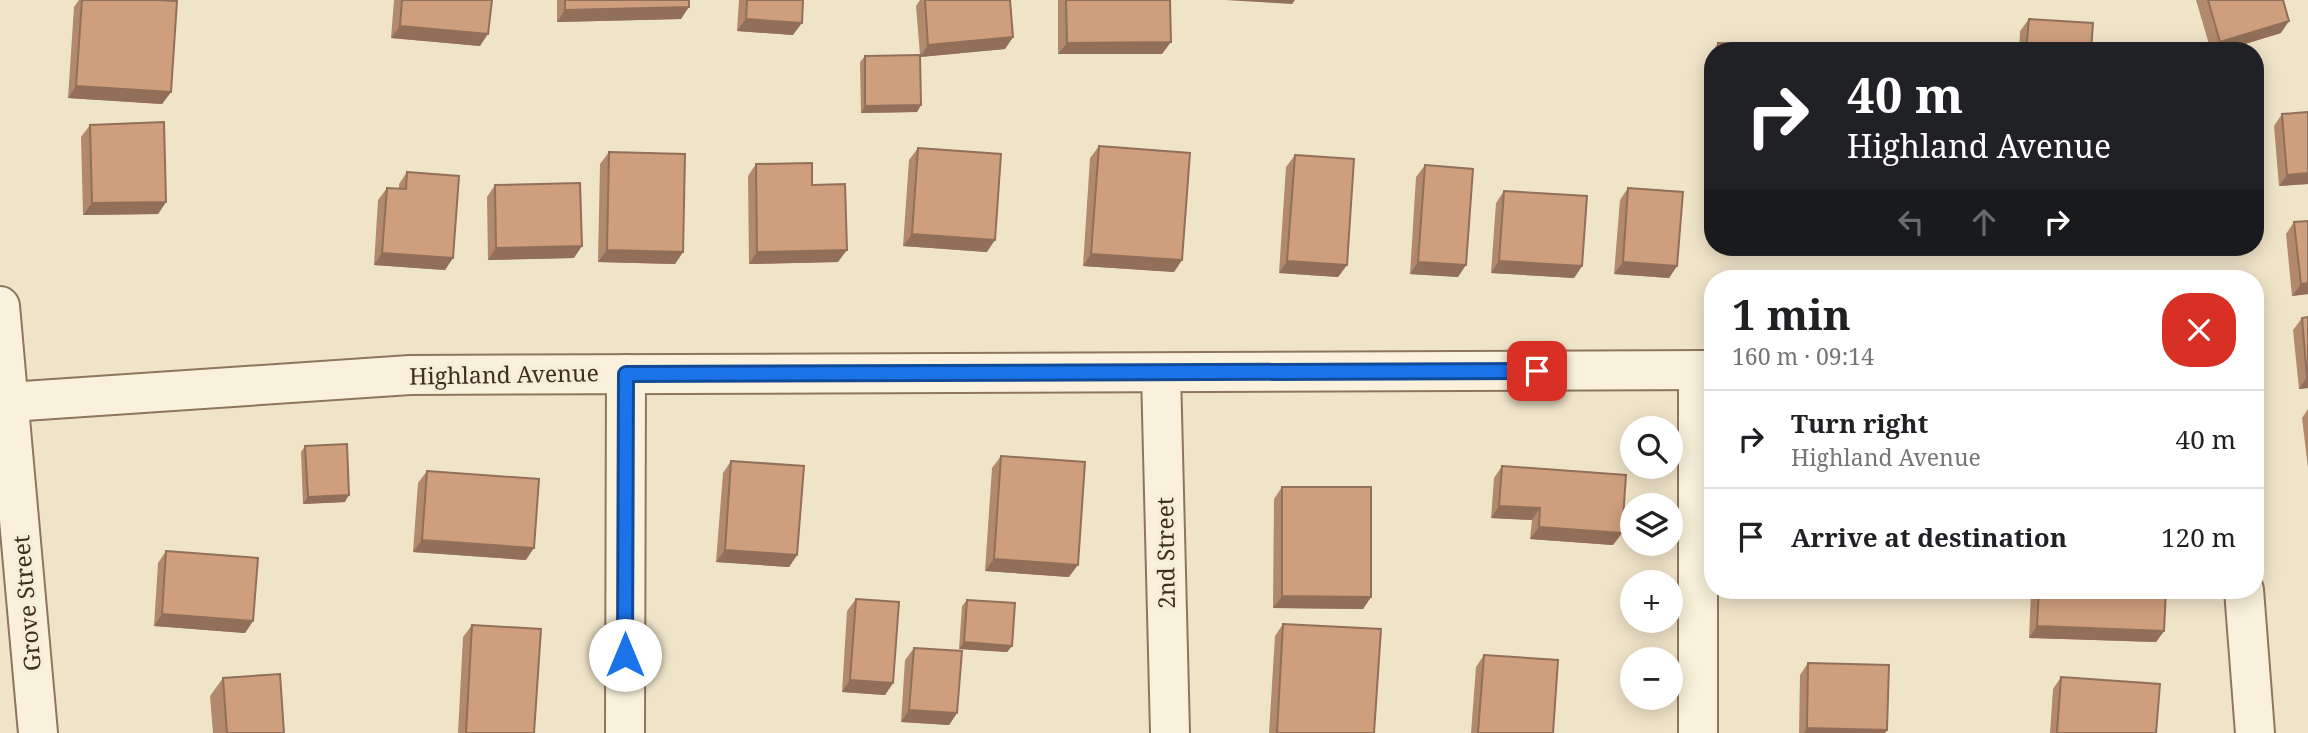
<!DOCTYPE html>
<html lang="en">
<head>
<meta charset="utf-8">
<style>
	:root { --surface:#fff; --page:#f6f6f6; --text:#202124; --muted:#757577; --line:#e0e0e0 }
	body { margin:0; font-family:"Noto Serif",serif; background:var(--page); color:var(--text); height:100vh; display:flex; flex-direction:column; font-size:26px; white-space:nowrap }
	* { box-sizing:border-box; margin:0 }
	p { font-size:23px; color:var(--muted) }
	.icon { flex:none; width:38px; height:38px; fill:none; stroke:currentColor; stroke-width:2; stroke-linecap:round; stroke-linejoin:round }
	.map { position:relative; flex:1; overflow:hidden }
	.details { position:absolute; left:1704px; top:270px; width:560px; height:329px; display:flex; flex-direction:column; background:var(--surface); border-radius:28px; box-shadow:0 4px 18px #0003 }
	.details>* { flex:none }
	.guide { position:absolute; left:1704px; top:42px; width:560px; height:214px; border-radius:28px; box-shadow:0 4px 18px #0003; background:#202124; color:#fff; overflow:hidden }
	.controls { position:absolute; left:1620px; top:416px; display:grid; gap:14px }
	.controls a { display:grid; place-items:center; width:63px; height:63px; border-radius:50%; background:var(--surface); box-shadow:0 4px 18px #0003; font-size:35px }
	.pin { position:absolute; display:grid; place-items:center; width:60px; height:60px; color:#fff; margin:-30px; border-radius:14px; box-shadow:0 4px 10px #0006 }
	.me { position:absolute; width:77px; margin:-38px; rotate:0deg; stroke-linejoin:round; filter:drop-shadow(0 0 5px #0008) }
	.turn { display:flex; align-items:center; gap:24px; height:147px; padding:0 28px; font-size:32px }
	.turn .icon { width:91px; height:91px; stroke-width:2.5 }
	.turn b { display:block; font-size:49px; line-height:60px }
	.lanes { display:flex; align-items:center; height:66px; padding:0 28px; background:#0003; justify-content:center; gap:35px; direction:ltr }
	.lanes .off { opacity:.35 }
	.round { display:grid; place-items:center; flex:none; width:74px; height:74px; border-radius:28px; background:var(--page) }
	.head { display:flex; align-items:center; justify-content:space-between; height:119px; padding:0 28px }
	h1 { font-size:42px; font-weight:700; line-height:52px }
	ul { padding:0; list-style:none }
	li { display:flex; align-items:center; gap:21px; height:98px; padding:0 28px; border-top:2px solid var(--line) }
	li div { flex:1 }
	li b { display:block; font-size:26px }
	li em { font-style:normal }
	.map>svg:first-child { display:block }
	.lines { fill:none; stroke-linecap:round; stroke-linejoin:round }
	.minor-casing { stroke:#8d765c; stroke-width:42 }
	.minor { stroke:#faf1dc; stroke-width:38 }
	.wall { fill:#b2896c }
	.shaded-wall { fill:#916f58 }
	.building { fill:#cf9f7d; stroke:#916f58; stroke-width:2 }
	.route-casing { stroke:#114b97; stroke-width:18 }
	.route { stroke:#1a73e8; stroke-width:12 }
	.labels { text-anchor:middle; stroke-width:7; stroke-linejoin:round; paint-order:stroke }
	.street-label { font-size:23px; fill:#3d2e20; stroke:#f7eed8 }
</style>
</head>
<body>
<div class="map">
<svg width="2308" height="733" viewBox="0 0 2308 733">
	<rect width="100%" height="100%" fill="#f0e4c8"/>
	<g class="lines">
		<defs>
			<g id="minor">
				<polyline points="0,306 38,733"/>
				<polyline points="1698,370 1698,733"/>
				<polyline points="1161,373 1170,733"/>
				<polyline points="9,402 410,375 1713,370"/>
				<polyline points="2244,590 2255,733"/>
				<polyline points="625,733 626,374"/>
			</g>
		</defs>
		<use href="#minor" class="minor-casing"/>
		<use href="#minor" class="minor"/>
	</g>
	<g class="wall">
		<polygon points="79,0 156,0 171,92 162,104 68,98 74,7"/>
		<polygon points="394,0 492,0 480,46 391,38"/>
		<polygon points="557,0 689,0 681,19 557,22"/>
		<polygon points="739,0 803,0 793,35 737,31"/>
		<polygon points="920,0 1010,0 1013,37 1005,49 920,57 921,105 917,112 861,113 860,62 865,56 920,55 916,6"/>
		<polygon points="1058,0 1170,0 1162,54 1058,54"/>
		<polygon points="2196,0 2283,0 2281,33 2222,51 2211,51"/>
		<polygon points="2029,19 2091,51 2019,51 2020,31"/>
		<polygon points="1718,43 1839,51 1713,51 1713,174 1705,174 1710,55"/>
		<polygon points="2282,114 2308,184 2279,186 2274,126"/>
		<polygon points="90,125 166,202 158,214 83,215 81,137"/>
		<polygon points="1099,146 1182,260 1174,272 1083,266 1090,158"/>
		<polygon points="918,148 987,252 903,246 909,160"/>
		<polygon points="609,152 683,252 675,264 598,262 600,164"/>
		<polygon points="1295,155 1347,265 1338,277 1279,273 1286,167"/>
		<polygon points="756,164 812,185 838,262 749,264 748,176"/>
		<polygon points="1425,165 1458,277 1410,274 1416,177"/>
		<polygon points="407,172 453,258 445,270 374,265 378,200 387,188 399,189 399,184"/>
		<polygon points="495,185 574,258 488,260 487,197"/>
		<polygon points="1628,188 1677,266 1669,278 1614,274 1620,200"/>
		<polygon points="1504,191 1582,266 1574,278 1491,273 1496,203"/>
		<polygon points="2308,221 2308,294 2292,296 2286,234 2294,222"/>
		<polygon points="2308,317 2308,388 2299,389 2293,330 2302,318"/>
		<polygon points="2308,409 2308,468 2302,418"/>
		<polygon points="305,446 345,502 303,504 301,452"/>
		<polygon points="1001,456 1069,577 985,571 992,468"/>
		<polygon points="731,461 797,555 789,567 716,562 723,473"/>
		<polygon points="1502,466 1622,533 1613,545 1530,539 1532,520 1491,518 1494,478"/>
		<polygon points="427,471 526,560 413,552 418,483"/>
		<polygon points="1282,487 1371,597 1363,609 1273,608 1274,499"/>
		<polygon points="166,551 253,621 245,633 154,626 158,563"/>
		<polygon points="2031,590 2166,590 2164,631 2156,642 2029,638"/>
		<polygon points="856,599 893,683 885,695 842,692 847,611"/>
		<polygon points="967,600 1012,646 1007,652 959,649 962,606"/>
		<polygon points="1283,624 1374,733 1269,733 1275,636"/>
		<polygon points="472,625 534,733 458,733 463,637"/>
		<polygon points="914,648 957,713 949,725 901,722 905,660"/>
		<polygon points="1484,655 1553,733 1471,733 1476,667"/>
		<polygon points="1808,663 1887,730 1885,733 1799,733 1800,675"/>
		<polygon points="2061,677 2156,733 2050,733 2053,689"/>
		<polygon points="223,678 284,733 213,733 210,696"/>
	</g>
	<g class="shaded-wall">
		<polygon points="1225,0 1295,0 1292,4"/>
		<polygon points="689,7 681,19 557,22 565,10"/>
		<polygon points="746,19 802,23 793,35 737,31"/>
		<polygon points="2289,21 2281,33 2222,51 2214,51 2220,42"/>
		<polygon points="400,26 488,34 480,46 391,38"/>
		<polygon points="1013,37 1005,49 920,57 928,45"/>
		<polygon points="1171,42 1162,54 1058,54 1067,43"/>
		<polygon points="76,86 171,92 162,104 68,98"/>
		<polygon points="921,105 917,112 861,113 865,106"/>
		<polygon points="1713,162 1713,174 1705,174"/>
		<polygon points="2308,173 2308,184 2279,186 2287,175"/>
		<polygon points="166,202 158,214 83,215 92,203"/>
		<polygon points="912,234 995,240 987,252 903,246"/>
		<polygon points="582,246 574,258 488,260 496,248"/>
		<polygon points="1909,247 1982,247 1976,255 1907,250"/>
		<polygon points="607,250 683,252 675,264 598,262"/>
		<polygon points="847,250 838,262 749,264 757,252"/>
		<polygon points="382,253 453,258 445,270 374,265"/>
		<polygon points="1091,254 1182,260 1174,272 1083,266"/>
		<polygon points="1287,261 1347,265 1338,277 1279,273"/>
		<polygon points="1499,261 1582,266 1574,278 1491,273"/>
		<polygon points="1418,262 1466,265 1458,277 1410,274"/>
		<polygon points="1623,262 1677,266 1669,278 1614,274"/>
		<polygon points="2308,283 2308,294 2292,296 2301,284"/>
		<polygon points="2308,377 2308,388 2299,389 2307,377"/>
		<polygon points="349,495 345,502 303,504 308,497"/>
		<polygon points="1499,506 1540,508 1532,520 1491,518"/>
		<polygon points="1539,527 1622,533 1613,545 1530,539"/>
		<polygon points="422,540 534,548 526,560 413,552"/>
		<polygon points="725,550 797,555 789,567 716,562"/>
		<polygon points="994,559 1078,565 1069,577 985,571"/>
		<polygon points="1282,596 1371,597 1363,609 1273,608"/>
		<polygon points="162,614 253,621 245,633 154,626"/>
		<polygon points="2037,626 2164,631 2156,642 2029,638"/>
		<polygon points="964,642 1012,646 1007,652 959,649"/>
		<polygon points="850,680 893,683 885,695 842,692"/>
		<polygon points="909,710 957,713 949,725 901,722"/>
		<polygon points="1807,728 1887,730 1885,733 1804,733"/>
	</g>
	<g class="building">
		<polygon points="82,0 156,0 177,1 171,92 76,86"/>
		<polygon points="402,0 492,0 488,34 400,26"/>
		<polygon points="565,0 689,0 689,7 565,10"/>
		<polygon points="747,0 803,0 802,23 746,19"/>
		<polygon points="925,0 1010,0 1013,37 928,45"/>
		<polygon points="1066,0 1170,0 1171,42 1067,43"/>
		<polygon points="2208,0 2283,0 2289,21 2220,42"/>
		<polygon points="2029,19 2093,23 2091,51 2026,51"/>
		<polygon points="1718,43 1839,47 1839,51 1718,51"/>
		<polygon points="920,55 921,105 865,106 865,56"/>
		<polygon points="2308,112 2308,173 2287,175 2282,114"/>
		<polygon points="164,122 166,202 92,203 90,125"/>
		<polygon points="1099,146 1190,153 1182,260 1091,254"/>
		<polygon points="918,148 1001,154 995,240 912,234"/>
		<polygon points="609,152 685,154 683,252 607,250"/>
		<polygon points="1295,155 1354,159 1347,265 1287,261"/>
		<polygon points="812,163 812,185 845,184 847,250 757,252 756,164"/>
		<polygon points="1425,165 1473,169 1466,265 1418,262"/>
		<polygon points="407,172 459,176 453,258 382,253 387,188 406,189"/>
		<polygon points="580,183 582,246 496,248 495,185"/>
		<polygon points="1628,188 1683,192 1677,266 1623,262"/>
		<polygon points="1504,191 1587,196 1582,266 1499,261"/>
		<polygon points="2308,221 2308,283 2301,284 2294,222"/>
		<polygon points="2308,317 2308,377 2307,377 2302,318"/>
		<polygon points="347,444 349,495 308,497 305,446"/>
		<polygon points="1001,456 1085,462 1078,565 994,559"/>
		<polygon points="731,461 804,466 797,555 725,550"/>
		<polygon points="1502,466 1626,475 1622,533 1539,527 1540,508 1499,506"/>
		<polygon points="427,471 539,479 534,548 422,540"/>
		<polygon points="1282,487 1371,487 1371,597 1282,596"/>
		<polygon points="166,551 258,558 253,621 162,614"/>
		<polygon points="2039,590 2166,590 2164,631 2037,626"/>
		<polygon points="856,599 899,602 893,683 850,680"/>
		<polygon points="967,600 1015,603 1012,646 964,642"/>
		<polygon points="1283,624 1381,629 1374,733 1277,733"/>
		<polygon points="472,625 541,629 534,733 466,733"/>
		<polygon points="914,648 962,651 957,713 909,710"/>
		<polygon points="1484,655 1558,660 1553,733 1478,733"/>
		<polygon points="1808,663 1889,665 1887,730 1807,728"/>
		<polygon points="280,674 284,733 227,733 223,678"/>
		<polygon points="2061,677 2160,684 2156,733 2057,733"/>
	</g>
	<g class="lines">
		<defs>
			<polyline id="route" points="625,655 626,374 1537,371"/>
		</defs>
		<use href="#route" class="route-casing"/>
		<use href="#route" class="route"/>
	</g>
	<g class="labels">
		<g class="street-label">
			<text transform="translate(504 375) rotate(-1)" y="8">Highland Avenue</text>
			<text transform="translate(1166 553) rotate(-91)" y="8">2nd Street</text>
			<text transform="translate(27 603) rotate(-95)" y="8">Grove Street</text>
		</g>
	</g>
</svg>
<div class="controls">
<a><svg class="icon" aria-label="search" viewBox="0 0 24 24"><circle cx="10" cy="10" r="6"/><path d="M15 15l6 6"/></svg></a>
<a><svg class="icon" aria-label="layers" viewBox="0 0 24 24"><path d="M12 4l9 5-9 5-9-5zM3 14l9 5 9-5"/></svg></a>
<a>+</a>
<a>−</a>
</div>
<div class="pin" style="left:1537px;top:371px;background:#d93025"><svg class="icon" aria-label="arrive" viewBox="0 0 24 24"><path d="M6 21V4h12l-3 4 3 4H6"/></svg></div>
<svg class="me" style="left:625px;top:655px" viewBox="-20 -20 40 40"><circle r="19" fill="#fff"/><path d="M0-13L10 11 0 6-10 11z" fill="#1a73e8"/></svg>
<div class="guide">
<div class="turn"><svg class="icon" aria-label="right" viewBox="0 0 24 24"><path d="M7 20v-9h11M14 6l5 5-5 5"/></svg><div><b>40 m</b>Highland Avenue</div></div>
<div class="lanes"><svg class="icon off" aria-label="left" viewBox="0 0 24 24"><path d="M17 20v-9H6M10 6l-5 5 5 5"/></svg><svg class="icon off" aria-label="ahead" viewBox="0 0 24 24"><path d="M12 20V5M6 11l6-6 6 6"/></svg><svg class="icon" aria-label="right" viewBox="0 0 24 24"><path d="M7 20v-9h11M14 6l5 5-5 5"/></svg></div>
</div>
<section class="details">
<div class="head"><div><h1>1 min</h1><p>160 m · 09:14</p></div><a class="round" style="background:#d93025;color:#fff"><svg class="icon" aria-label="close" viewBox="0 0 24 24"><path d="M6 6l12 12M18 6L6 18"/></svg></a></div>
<ul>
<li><svg class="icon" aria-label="right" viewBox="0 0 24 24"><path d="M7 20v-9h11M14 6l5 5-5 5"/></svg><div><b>Turn right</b><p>Highland Avenue</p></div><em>40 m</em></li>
<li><svg class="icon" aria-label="arrive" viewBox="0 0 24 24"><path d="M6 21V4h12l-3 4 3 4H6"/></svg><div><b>Arrive at destination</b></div><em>120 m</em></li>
</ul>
</section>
</div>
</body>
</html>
